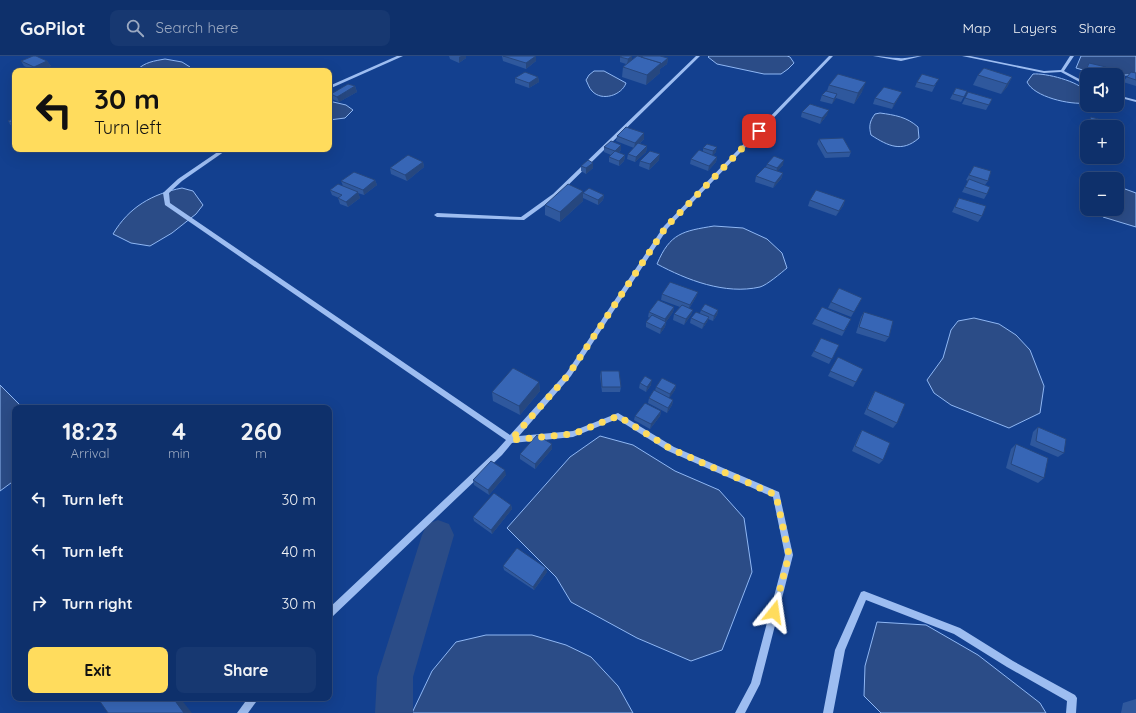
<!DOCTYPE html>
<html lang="en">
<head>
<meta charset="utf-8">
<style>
	:root { --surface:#0e306b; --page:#173871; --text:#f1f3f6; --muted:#9ba9c1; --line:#2e4b7e; --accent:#ffdc5d }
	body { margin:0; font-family:Quicksand,sans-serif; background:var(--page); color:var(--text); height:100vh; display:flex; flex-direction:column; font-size:15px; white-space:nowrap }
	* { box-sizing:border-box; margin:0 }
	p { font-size:13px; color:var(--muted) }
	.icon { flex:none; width:22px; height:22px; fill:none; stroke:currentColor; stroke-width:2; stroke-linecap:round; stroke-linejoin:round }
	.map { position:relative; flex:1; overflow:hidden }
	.sheet { position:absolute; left:12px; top:349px; width:320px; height:296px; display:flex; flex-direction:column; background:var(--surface); border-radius:8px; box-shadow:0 4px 16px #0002,0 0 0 1px var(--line) }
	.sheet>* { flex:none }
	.guide { position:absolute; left:12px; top:12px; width:320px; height:84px; border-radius:8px; box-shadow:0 4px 16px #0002,0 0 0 1px var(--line); background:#ffdc5d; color:#111; overflow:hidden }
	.fabs { position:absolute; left:1080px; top:12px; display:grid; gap:8px }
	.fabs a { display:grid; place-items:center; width:44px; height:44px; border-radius:8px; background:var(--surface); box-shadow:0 4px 16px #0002,0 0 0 1px var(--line); font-size:20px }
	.pin { position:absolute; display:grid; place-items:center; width:34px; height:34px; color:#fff; margin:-17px; border-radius:8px; box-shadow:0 2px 6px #0006 }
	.me { position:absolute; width:44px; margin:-22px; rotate:15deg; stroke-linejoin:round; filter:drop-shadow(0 0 3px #0008) }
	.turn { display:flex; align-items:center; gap:14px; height:84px; padding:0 16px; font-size:18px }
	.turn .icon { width:52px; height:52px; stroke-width:2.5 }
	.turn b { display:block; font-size:28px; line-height:34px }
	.eta { display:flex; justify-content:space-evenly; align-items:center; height:68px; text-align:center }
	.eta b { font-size:24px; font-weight:800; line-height:28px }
	.primary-button { display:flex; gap:8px; margin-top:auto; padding:8px 16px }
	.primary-button a { flex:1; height:46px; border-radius:8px; background:var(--accent); color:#111; font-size:16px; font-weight:800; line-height:46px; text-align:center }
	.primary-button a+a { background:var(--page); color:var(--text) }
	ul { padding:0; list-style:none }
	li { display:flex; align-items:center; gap:12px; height:52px; padding:0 16px }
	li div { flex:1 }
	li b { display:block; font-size:15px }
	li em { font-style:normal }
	header { display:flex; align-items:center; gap:24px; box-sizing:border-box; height:56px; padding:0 20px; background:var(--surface); border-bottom:1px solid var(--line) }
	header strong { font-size:19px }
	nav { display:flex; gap:22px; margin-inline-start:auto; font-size:14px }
	.search { width:280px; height:36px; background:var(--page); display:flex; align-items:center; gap:10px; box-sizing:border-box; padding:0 14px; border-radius:8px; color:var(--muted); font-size:15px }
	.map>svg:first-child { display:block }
	.water { fill:#2b4c87; stroke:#8fb7f4 }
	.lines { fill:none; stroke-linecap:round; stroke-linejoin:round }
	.canal { fill:#2b4c87; fill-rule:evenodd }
	.minor { fill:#9dbdf1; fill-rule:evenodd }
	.wall { fill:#2f589d }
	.shaded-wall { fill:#26477f }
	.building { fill:#3766b6; stroke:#26477f }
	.route { stroke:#ffdc5d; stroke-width:7; stroke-dasharray:0 12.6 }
</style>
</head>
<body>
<header>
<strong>GoPilot</strong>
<div class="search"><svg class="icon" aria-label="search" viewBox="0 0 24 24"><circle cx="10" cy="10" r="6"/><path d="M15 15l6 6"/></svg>Search here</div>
<nav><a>Map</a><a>Layers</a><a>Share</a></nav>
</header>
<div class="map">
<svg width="1136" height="657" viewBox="0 0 1136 657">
	<rect width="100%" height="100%" fill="#13408f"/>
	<g class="water">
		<polygon points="709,0 787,0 790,1 794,7 788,13 781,18 764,18 717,8 708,1"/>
		<path d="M1081 0H1136V18C1117 21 1095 18 1076 12Z"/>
		<path d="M165 3 182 6 190 11 189 15 137 14C145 6 154 5 165 3Z"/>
		<path d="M594 15H604L626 27C622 39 602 46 592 35 589 32 588 28 586 24L589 19Z"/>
		<path d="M1033 18C1046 17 1078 25 1087 36L1086 47C1070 49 1034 41 1027 26Z"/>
		<polygon points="329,45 346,49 353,54 345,62 329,64"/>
		<path d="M880 57C895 59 907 61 918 71L919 82C902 97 888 90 871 79 869 71 869 66 875 58Z"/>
		<polygon points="1117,131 1125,133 1136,137 1136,171 1103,161 1101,153 1117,153"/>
		<path d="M182 132 193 135 203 149 196 158 172 177 150 190 131 187 113 178C129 151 152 138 182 132Z"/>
		<path d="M714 170 743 172 767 183 782 197 787 212C781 217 767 229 760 231 725 239 687 224 657 208 670 177 683 175 714 170Z"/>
		<polygon points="974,262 999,268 1016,279 1030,294 1044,330 1040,357 1009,372 951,349 934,337 927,324 943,302 951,274 958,265"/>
		<polygon points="0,329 23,352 15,352 15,424 0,435"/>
		<polygon points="600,380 633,389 675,415 719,434 744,462 752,516 722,594 691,605 637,582 571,546 556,521 507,472 570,401"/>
		<polygon points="877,566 926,569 978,599 1040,647 1046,657 881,657 864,640 865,610"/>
		<polygon points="486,579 532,579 566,589 591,601 618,630 633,657 412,657 432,615 456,586"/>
	</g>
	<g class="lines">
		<polygon class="canal" points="438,464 449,468 454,479 413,621 413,657 375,657 377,621 422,479 427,468"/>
		<g class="minor">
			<polygon points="397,0 403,0 329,33 329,30"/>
			<polygon points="696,0 700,0 557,140 524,164 437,161 434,159 437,157 521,161 553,138"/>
			<polygon points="829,0 833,0 668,172 571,320 519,380 573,375 618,357 674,391 779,436 793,499 760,628 745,657 735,657 751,627 785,499 773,441 668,395 617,363 573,381 512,387 502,399 332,561 329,562 329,552 496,395 506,384 165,149 163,137 164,136 178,123 222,93 228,93 182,125 169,137 170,147 510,379 567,316 664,170"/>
			<path d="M873 0C882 0 890 2 899 2 907 3 914 0 922 0L901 5Z"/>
			<polygon points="962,0 970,0 1044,15 1061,14 1070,0 1074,0 1064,15 1087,27 1087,30 1061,16 1044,17"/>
			<polygon points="1117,39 1136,44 1136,46 1117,41"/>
			<polygon points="864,535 960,572 1013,605 1075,639 1077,642 1076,657 1066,657 1067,645 1007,611 954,578 866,544 845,594 833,657 823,657 835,594 861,536"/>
			<polygon points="248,642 259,642 248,657 237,657"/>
		</g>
	</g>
	<g class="wall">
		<polygon points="449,0 466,0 466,2 459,7 450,3"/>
		<polygon points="502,0 536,5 526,13 503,5"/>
		<polygon points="621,0 631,0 632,4 641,1 668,2 667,8 660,13 660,17 646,29 622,21 623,11 626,8 620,6 620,1"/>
		<polygon points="21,5 47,5 51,10 40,15 34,15 24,10"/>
		<polygon points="1089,7 1104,17 1103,19 1087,19 1087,24 1080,22"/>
		<polygon points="1131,16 1136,17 1136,30 1123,26"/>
		<polygon points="978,19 1012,21 1007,31 1001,38 973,29"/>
		<polygon points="538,21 539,26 529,32 515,27 515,22"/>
		<polygon points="917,26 936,28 932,36 915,31"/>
		<polygon points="829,29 862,36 854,48 836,42 832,48 820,45 822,39 827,35"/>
		<polygon points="355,30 357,36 339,46 332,43 331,38"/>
		<polygon points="956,32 967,35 961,46 950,43"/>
		<polygon points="968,36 992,43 986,54 962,48"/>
		<polygon points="899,41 892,53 873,48 875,42"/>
		<polygon points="802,56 827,59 820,68 801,61"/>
		<polygon points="1091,61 1108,71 1087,71 1087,77 1084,76 1087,67"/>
		<polygon points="15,62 15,73 12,71 8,65"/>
		<polygon points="617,80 644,83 639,88 647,90 646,96 635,106 627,103 628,98 634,92 616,85"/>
		<polygon points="819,83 851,96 849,101 825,102 817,88"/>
		<polygon points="604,91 621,94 618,97 625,99 624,105 619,110 609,106 609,101 611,99 604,96"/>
		<polygon points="703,92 716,96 713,99 717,101 716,106 708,115 690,108 691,103 703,96"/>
		<polygon points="659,104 649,114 639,110 640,105"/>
		<polygon points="423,106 424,111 407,125 391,118 390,112"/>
		<polygon points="767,108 783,109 777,115 783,117 781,123 773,132 755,126 756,120 766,111"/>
		<polygon points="581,110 593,112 586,118 581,115"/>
		<polygon points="974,110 988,125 985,129 987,138 984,143 962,136 968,125 966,124"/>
		<polygon points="375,124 377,129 364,139 358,137 360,142 348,151 340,148 338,142 339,142 332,139 330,134 343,130 341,125"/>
		<polygon points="583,137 604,139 603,144 598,149 583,142 583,145 560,166 545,159 545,149"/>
		<polygon points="959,142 982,160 978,166 952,156"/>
		<polygon points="810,144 845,144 843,150 836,160 808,150"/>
		<polygon points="698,236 696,241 689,253 693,254 691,259 684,269 673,264 674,258 680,251 661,244 662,238"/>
		<polygon points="862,242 851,261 828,252 831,246"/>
		<polygon points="674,251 673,256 666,266 665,271 660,278 646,271 646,266 650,262 648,261 649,256"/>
		<polygon points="701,254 718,254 717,259 713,265 708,263 707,266 702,273 690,267 691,262 700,257"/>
		<polygon points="864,256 889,281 885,286 856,277 861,261"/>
		<polygon points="815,263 851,263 842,280 812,268"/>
		<polygon points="839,289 829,308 811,300 814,295"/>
		<polygon points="838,301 856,326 853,331 828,320"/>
		<polygon points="601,315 621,331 620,336 602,336 600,320"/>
		<polygon points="539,326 540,335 520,359 493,345 492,336"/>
		<polygon points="640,327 651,329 646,336 639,332"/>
		<polygon points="676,329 675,334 669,342 673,344 672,349 667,357 648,347 649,342 655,335 656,331"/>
		<polygon points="875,335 897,367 893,372 864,358 872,340"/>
		<polygon points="661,355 660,360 650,373 634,364 635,360"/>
		<polygon points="1038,371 1064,397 1058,401 1030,389 1033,376"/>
		<polygon points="862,374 883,404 879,408 852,395 859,379"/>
		<polygon points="1016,388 1044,422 1038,427 1006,412 1011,393"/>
		<polygon points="552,393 535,413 520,403 520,398"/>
		<polygon points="506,419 489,439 474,429 473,424"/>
		<polygon points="511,449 512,453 492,478 474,465 473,461"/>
		<polygon points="503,510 547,516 534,534 504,514"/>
		<polygon points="1136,643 1136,657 1121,657 1123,647"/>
	</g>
	<g class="shaded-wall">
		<polygon points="461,0 466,0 466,2 459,7 459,1"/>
		<polygon points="536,0 536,5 526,13 526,7"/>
		<polygon points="632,0 632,5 627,9 628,3"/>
		<polygon points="668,2 667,8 660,13 660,17 646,29 647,19 661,7"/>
		<polygon points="47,5 51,10 40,15 36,15 34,11"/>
		<polygon points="538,21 539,26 529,32 529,27"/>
		<polygon points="1012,21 1007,31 1001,38 1007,28"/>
		<polygon points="866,26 862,36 854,48 858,37"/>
		<polygon points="355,30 357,36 339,46 337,41"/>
		<polygon points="902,36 899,41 892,53 894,48"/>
		<polygon points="837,38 835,44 832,48 834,43"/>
		<polygon points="829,54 827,59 820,68 822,62"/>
		<polygon points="644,77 644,83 634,92 635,87"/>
		<polygon points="621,89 621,94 614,100 615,95"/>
		<polygon points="647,90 646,96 635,106 636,101"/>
		<polygon points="717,91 716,96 712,101 713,95"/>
		<polygon points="660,98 659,104 649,114 650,108"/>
		<polygon points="625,99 624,105 619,110 619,105"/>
		<polygon points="717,101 716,106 708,115 709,110"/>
		<polygon points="784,104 783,109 776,117 777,112"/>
		<polygon points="423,106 424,111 407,125 405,119"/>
		<polygon points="593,107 593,112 586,118 586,112"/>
		<polygon points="783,117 781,123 773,132 775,127"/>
		<polygon points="375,124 377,129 364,139 363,134"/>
		<polygon points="583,135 583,145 560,166 560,156"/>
		<polygon points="358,136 360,142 348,151 346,146"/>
		<polygon points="604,139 603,144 598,149 598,144"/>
		<polygon points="845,144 843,150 836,160 839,155"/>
		<polygon points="698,236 696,241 688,254 690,249"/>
		<polygon points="674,251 673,256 666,266 665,271 660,278 661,273 665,268 665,263"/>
		<polygon points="693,254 691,259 684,269 686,263"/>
		<polygon points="718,254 717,259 713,265 714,260"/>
		<polygon points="709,261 707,266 702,273 704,268"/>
		<polygon points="652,324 651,329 646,336 647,331"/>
		<polygon points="539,326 540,335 520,359 519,350"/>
		<polygon points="676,329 675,334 669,343 670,338"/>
		<polygon points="673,344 672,349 667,357 668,352"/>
		<polygon points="661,355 660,360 650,373 651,368"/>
		<polygon points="552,388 552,393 535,413 535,408"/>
		<polygon points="505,414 506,419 489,439 488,434"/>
		<polygon points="511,449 512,453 492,478 491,474"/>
		<polygon points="546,512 547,516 534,534 533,531"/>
		<polygon points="173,642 180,642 192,657 184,657"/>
	</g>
	<g class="building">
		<polygon points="33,0 36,0 47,5 34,11 21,5"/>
		<polygon points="503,0 536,0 526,7"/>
		<polygon points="622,0 632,0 628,3 620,1"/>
		<polygon points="637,0 638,0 661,7 647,19 623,11"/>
		<polygon points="643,0 660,0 668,2 661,8 661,7 641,1"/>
		<polygon points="1089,7 1106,11 1104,17 1087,12"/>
		<polygon points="984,12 1012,21 1007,28 978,19"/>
		<polygon points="525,16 538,21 529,27 515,22"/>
		<polygon points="1131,16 1136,17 1136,24 1127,21"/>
		<polygon points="838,18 866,26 858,37 829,29"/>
		<polygon points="922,18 939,23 934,30 917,26"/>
		<polygon points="348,28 355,30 337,41 331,38"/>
		<polygon points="884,31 902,36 894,48 875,42"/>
		<polygon points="956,32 967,35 964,41 953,38"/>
		<polygon points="826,35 837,38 834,43 822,39"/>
		<polygon points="968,36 992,43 989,49 965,42"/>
		<polygon points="810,48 829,54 822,62 802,56"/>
		<polygon points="1091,61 1109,66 1108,71 1087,71"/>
		<polygon points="15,62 15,70 8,65"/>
		<polygon points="626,71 644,77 635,87 617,80"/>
		<polygon points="843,82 851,96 827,97 819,83"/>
		<polygon points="611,85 621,89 615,95 604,91"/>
		<polygon points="638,87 647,90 636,101 628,98"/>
		<polygon points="707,88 717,91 713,95 703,92"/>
		<polygon points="699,94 717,101 709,110 691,103"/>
		<polygon points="615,95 625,99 619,105 609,101"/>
		<polygon points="650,95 660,98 650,108 640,105"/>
		<polygon points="408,99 423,106 405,119 390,112"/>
		<polygon points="774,100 784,104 777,112 767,108"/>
		<polygon points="588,104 593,107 586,112 581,110"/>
		<polygon points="974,110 991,115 988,125 969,119"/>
		<polygon points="765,111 783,117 775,127 756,120"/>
		<polygon points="354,116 375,124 363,134 341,125"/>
		<polygon points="969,123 990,131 987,138 965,131"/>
		<polygon points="338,128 358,136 346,146 338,142 342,139 330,134"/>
		<polygon points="568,128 583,135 560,156 545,149"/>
		<polygon points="589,132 604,139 598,144 583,137"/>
		<polygon points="816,134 845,144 839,155 810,144"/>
		<polygon points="959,142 986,150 982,160 955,151"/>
		<polygon points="670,226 698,236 690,249 662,238"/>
		<polygon points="839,232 862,242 854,256 831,246"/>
		<polygon points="658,244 674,251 665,263 649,256"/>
		<polygon points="705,248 718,254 714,260 701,254"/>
		<polygon points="682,249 693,254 686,263 674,258"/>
		<polygon points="822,251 851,263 844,275 815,263"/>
		<polygon points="696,256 709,261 704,268 691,262"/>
		<polygon points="864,256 893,265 889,281 859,271"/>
		<polygon points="652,259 666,266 661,273 646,266"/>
		<polygon points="821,282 839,289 832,303 814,295"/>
		<polygon points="838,301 863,313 856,326 830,315"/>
		<polygon points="513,312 539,326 519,350 492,336"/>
		<polygon points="601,315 619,315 621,331 602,331"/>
		<polygon points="645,320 652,324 647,331 640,327"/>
		<polygon points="662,322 676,329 670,338 656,331"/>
		<polygon points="654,334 673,344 668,352 649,342"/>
		<polygon points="875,335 905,348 897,367 867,353"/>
		<polygon points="645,347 661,355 651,368 635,360"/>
		<polygon points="1038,371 1066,383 1064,397 1036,385"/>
		<polygon points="862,374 890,387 883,404 855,390"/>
		<polygon points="537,379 552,388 535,408 520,398"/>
		<polygon points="1016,388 1048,402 1044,422 1011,408"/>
		<polygon points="491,405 505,414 488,434 473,424"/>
		<polygon points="494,437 511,449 491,474 473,461"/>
		<polygon points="517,492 546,512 533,531 503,510"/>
		<polygon points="102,642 173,642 184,657 108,657 99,644"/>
	</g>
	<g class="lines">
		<polyline class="route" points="759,75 666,171 569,318 511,384 573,378 618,360 671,393 776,439 789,499 774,556"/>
	</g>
</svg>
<div class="fabs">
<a><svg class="icon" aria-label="sound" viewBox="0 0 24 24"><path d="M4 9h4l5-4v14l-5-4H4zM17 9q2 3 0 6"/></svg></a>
<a>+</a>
<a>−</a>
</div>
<div class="pin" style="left:759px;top:75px;background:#d93025"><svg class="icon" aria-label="arrive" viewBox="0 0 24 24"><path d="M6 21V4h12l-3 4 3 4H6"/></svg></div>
<svg class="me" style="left:774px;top:556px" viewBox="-20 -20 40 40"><path d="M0-17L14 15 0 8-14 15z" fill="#ffdc5d" stroke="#fff" stroke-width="4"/></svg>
<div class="guide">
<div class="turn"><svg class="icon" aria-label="left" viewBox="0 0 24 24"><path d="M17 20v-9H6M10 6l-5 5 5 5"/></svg><div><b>30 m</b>Turn left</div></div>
</div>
<section class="sheet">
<div class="eta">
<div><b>18:23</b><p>Arrival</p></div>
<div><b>4</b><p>min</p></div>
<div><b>260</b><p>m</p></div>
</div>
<ul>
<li><svg class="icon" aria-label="left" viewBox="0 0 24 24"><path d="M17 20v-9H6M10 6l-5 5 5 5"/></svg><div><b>Turn left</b></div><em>30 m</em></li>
<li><svg class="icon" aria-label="left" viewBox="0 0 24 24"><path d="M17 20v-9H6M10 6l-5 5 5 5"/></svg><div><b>Turn left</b></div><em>40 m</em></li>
<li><svg class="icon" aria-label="right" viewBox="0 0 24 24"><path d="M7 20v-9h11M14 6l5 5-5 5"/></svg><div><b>Turn right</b></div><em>30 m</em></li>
</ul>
<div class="primary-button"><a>Exit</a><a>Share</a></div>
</section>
</div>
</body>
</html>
